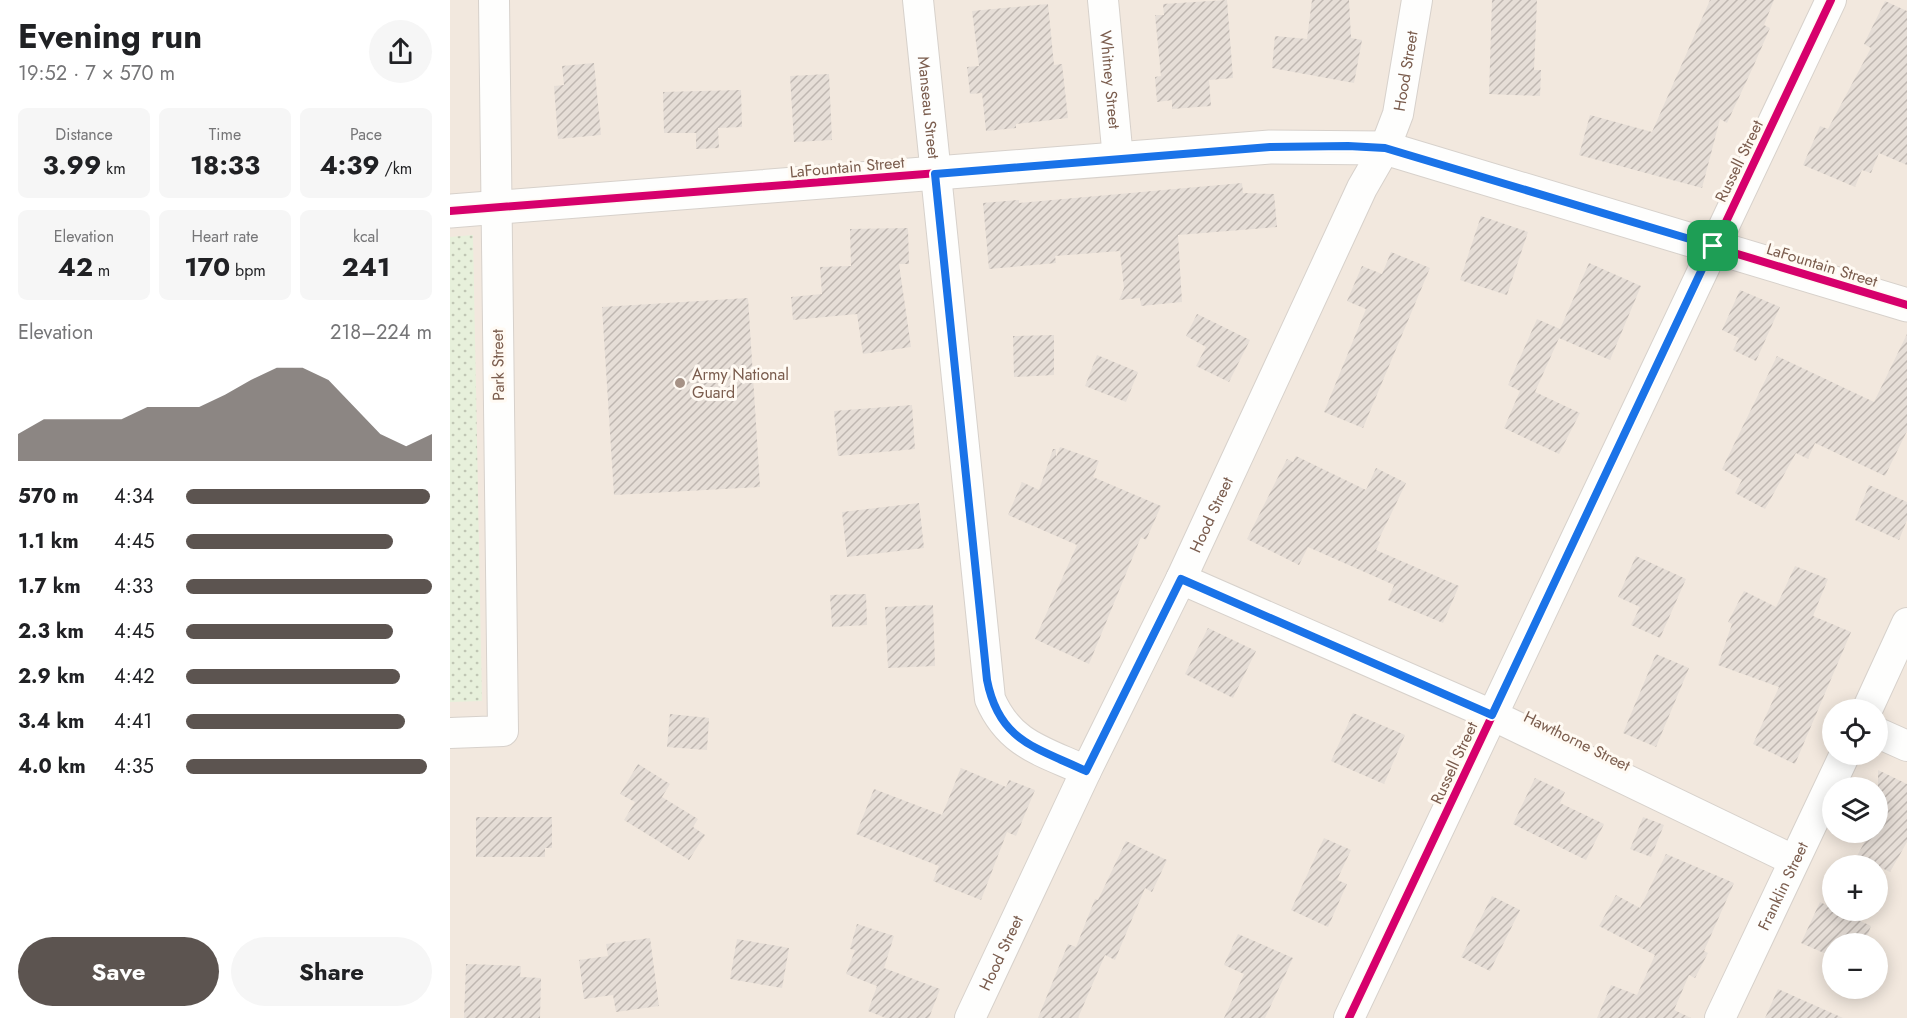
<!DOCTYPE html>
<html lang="en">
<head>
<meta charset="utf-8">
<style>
  body { margin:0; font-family:Jost,sans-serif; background:#f6f6f6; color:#202124; height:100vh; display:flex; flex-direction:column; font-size:22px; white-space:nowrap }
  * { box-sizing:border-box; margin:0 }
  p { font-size:20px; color:#757577 }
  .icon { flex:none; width:33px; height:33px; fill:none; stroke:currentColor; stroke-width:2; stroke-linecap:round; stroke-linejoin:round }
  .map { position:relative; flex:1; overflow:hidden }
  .side { display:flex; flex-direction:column; background:#fff; width:450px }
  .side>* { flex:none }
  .tools { position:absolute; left:1372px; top:699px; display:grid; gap:12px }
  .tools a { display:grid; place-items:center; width:66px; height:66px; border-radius:50%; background:#fff; box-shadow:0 3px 15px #0003; font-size:30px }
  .pin { position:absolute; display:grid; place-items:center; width:51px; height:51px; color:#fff; margin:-26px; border-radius:12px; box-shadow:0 3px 9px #0006 }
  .round { display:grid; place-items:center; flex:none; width:63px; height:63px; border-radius:32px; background:#f6f6f6 }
  .head { display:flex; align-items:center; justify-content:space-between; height:102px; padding:0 18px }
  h1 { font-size:33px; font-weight:700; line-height:45px }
  .metrics { display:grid; grid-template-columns:repeat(3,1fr); gap:9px; height:102px; padding:6px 18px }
  .metrics div { display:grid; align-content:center; border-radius:9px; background:#f6f6f6; text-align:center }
  .metrics b { font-size:26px; font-weight:700 }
  .metrics small { font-size:16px; font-weight:400 }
  .metrics p { font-size:16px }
  .chart { height:168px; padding:12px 18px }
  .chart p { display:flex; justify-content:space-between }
  .chart svg { width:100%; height:108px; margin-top:6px; fill:#5c5450; opacity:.7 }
  .action { display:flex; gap:12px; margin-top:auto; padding:12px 18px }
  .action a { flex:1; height:69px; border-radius:36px; background:#5c5450; color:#fff; font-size:24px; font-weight:700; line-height:69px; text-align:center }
  .action a+a { background:#f6f6f6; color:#202124 }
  ul { padding:0 18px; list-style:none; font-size:20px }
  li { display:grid; grid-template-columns:96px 72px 1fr; align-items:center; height:45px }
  li i { height:15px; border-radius:8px; background:#5c5450 }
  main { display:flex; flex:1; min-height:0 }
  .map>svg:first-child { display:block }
</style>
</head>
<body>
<main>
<section class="side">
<div class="head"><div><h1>Evening run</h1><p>19:52 · 7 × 570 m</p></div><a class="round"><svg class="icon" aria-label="share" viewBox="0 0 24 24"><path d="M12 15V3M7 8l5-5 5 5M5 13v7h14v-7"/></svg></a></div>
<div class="metrics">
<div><p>Distance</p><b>3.99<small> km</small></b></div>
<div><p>Time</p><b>18:33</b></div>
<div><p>Pace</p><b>4:39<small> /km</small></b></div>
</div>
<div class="metrics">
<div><p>Elevation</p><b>42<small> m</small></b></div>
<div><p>Heart rate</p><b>170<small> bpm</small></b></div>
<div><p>kcal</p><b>241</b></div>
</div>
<div class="chart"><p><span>Elevation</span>218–224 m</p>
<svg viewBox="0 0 160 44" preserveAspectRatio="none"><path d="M0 44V33L10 27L20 27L30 27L40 27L50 22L60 22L70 22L80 17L90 11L100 6L110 6L120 11L130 22L140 33L150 38L160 33V44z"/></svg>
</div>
<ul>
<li><b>570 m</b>4:34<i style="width:99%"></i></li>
<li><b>1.1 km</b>4:45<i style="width:84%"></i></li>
<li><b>1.7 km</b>4:33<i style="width:100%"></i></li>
<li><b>2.3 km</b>4:45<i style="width:84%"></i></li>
<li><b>2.9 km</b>4:42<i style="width:87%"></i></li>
<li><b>3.4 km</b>4:41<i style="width:89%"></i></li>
<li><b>4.0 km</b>4:35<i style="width:98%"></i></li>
</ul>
<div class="action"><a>Save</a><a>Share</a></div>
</section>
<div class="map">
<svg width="1457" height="1018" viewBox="0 0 1457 1018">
  <defs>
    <pattern id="park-dots" width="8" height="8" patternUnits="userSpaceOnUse" patternTransform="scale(1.5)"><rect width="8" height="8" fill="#e7f0db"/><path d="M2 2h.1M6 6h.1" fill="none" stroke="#c0c6b4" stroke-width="1.8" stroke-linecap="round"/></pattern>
    <pattern id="building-hatch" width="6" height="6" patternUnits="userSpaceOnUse" patternTransform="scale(1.5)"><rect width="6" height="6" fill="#e6ded7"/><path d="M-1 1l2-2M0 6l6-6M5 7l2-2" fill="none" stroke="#bfb7b1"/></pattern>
  </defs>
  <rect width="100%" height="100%" fill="#f9f5f0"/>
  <path fill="#f2e8de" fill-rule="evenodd" d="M0,0h1457v1018h-1457zM1383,710h45v44h-45zM1383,788h45v44h-45zM1383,866h45v44h-45zM1383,944h45v44h-45z"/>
  <path fill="url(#park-dots)" d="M23,235l9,466 -32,1v-465z"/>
  <path fill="url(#building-hatch)" d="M777,0l6,78 -24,2 2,26 -39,3v-9l-15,2 -2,-25 6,-1 -6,-61h9l-1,-11z
    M862,0h37l2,38 11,2 -8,43 -82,-15 3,-32 32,3z
    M1042,0h45l-3,70h7l-1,26 -51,-2z
    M1260,0h64l-10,25 6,3 -16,37 -27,58 -7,-4 -18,69 -123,-33 11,-40 62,17z
    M1435,1l22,10v154l-28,-12 -8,20 -9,-3 -7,17 -52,-22 17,-39 8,3 43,-81 -7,-4z
    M598,4l6,61 8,-1 6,54 -52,6v4l-30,3 -4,-38 -12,1 -3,-27 12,-1 -7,-55z
    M144,63l7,72 -43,4 -4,-53 10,-1 -2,-19z
    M379,74l3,66 -38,2 -4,-66z
    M291,90l1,37 -24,1 1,20 -23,1v-16h-32l-1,-41z
    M792,183l1,10 31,1 3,33 -99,8 4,67 -41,4 -1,-8 -21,2 5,-12 -4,-37 -65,5 1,7 -67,6 -6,-66 36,-3v3z
    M1031,216l47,16 -21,63 -47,-15z
    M458,228l1,36h-10l12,83 -48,7 -6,-40 -64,6 -2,-23 31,-3 -2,-27 31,-1 -1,-37z
    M941,252l39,16 -67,160 -39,-16 42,-103 -19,-8 15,-35 20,8z
    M1139,263l52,23 -31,74 -51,-22 -24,54 45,21 -21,41 -55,-26 16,-37 -12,-6 29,-66 23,10z
    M1290,290l40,17 -24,54 -23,-11 6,-12 -17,-8z
    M298,298l12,189 -146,8 -12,-188z
    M747,314l53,26 -21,42 -33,-16 10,-19 -20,-11z
    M1457,334v97l-22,45 -70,-33 -7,16 -12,-6 -31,56 -30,-16 7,-13 -20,-11 55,-113 97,46z
    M604,335v40l-40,2 -1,-41z
    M647,355l41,17 -12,30 -41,-16z
    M462,405l3,44 -77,7 -4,-45z
    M610,447l39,14 -6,16 68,29 -15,34 -5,-3 -52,127 -54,-25 42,-94 -69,-30 14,-33 17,8 14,-41h3v8z
    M846,456l70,34 10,-22 30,15 -28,58 2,1 -4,8 83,36 -16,37 -55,-23 6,-15 -86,-38 -9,18 -52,-26 40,-80 6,3z
    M1419,485l38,17v18l-8,20 -44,-20z
    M469,503l5,45 -77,9 -5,-45z
    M1186,556l50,23 -26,59 -29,-13 9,-18 -22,-10z
    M1345,566l33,13 -15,37 38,16 -56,132 -42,-20 26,-57 -61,-22 14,-41 -4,-2 16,-31 32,16z
    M416,594l1,31 -35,2 -2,-32z
    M483,605l2,61 -47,2 -3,-61z
    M758,628l48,23 -23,47 -48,-24z
    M1206,654l33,14 -33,79 -33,-14z
    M903,713l52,22 -21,49 -53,-23z
    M220,714l39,4 -2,32 -40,-3z
    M188,764l32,20 -8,13 36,22 -5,8 12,8 -16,25 -65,-40 11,-18 -15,-8z
    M511,768l45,19 3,-7 26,10 -19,46 -9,-4 -26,68 -48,-19 6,-15 -83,-32 18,-45 68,26z
    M1428,770l29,14v58l-17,30 -33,-16 13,-24h8z
    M1085,778l30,14 -5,11 44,21 -18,36 -73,-36z
    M26,817h76v31h-7v9h-69z
    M1193,817l21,8 -13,32 -21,-8z
    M874,838l27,12 -14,30 10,4 -19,43 -37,-17z
    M676,841l41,19 -15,32 -7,-4 -30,72 -10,-5 -27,63h-40l30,-74 8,3 19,-48 3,1z
    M1216,854l68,29 -30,68 4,2 -13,25 -6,-3 -15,35 17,8h-94l14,-33 26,10 18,-40 -56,-29 17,-31 24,13z
    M1042,896l28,14 -30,61 -29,-14z
    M1370,902l51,24 -7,18h-31v13l-32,-14z
    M407,924l37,12 -10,32 56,21 -11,29h-43l-18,-7 9,-25 -31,-12 9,-24 -5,-1z
    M788,934l55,24 -28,60h-41l20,-44 -20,-9z
    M200,938l9,68 -43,6 -3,-17 -29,4 -5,-39 29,-4 -2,-12z
    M287,939l52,9 -7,40 -52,-9z
    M16,964l55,2 -1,11 21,1 -1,40h-76z
    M1328,989l65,29h-78z"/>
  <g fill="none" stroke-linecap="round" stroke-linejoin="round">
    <g stroke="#d7d1cb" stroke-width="32">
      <g id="minor">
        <path id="s1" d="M468,0l72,699c20,46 53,52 96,72"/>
        <path id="s2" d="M653,0l15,159"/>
        <path d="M731,579l311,136 301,145"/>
        <path d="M1417,710l40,-87"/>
        <path d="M0,733l53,-2 -9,-731"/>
        <path d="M1428,733l29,13"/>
        <path id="s3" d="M520,1018l116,-247 95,-192 181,-391 23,-40 13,-34 19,-114"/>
        <path d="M899,1018l482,-1018"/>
        <path id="s4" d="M1270,1018l125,-264"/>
      </g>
    </g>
    <g stroke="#d7d1cb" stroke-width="35">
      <path id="tertiary" d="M0,211l820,-64 115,1 522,157"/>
    </g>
    <use href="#minor" stroke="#fefefd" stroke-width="30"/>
    <use href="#tertiary" stroke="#fefefd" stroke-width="33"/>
    <g stroke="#fffaf3" stroke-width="11">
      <path id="cycleway" d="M0,211l820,-64 115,1 522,157
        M899,1018l482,-1018"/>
    </g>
    <use href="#cycleway" stroke="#d6006c" stroke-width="8"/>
  </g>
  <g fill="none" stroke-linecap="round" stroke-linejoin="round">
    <g stroke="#fff" stroke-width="12">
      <path id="route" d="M898,146l37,2 328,98 -221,469 -311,-136 -95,192c-51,-24 -87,-30 -99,-91l-52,-506 335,-27z"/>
    </g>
    <use href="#route" stroke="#1a73e8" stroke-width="8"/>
  </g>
  <circle fill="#a69286" stroke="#fffaf3" stroke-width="2" cx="230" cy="383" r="6"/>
  <g text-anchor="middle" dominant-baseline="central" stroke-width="6" stroke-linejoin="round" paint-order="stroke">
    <g font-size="16" fill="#7a5c4d" stroke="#fffaf3">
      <text stroke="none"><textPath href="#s3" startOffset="1044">Hood Street</textPath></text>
      <text stroke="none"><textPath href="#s2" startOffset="80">Whitney Street</textPath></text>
      <text stroke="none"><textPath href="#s1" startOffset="108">Manseau Street</textPath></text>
      <text transform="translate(1289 161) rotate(-64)">Russell Street</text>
      <text transform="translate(397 167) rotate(-5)">LaFountain Street</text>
      <text transform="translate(1372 265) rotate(17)">LaFountain Street</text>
      <text transform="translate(48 365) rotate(-91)">Park Street</text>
      <text stroke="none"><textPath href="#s3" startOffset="558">Hood Street</textPath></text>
      <text transform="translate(1127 741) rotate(26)">Hawthorne Street</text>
      <text transform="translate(1004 763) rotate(-65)">Russell Street</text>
      <text stroke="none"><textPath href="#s4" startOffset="146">Franklin Street</textPath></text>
      <text stroke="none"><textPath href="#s3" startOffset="72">Hood Street</textPath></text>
    </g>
    <g font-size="16" fill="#7a5c4d" stroke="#fffaf3" text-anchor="start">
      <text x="242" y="374">Army National<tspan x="242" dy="18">Guard</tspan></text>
    </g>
  </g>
</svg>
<div class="tools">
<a><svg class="icon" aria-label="locate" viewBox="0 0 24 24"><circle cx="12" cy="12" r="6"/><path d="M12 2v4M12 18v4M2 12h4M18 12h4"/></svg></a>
<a><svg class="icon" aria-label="layers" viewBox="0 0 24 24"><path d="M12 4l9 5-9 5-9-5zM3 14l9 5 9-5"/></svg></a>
<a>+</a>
<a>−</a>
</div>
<div class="pin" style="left:1263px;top:246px;background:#1e9e55"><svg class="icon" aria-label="arrive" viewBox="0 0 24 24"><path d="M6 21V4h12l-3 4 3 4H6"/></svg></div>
</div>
</main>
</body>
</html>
